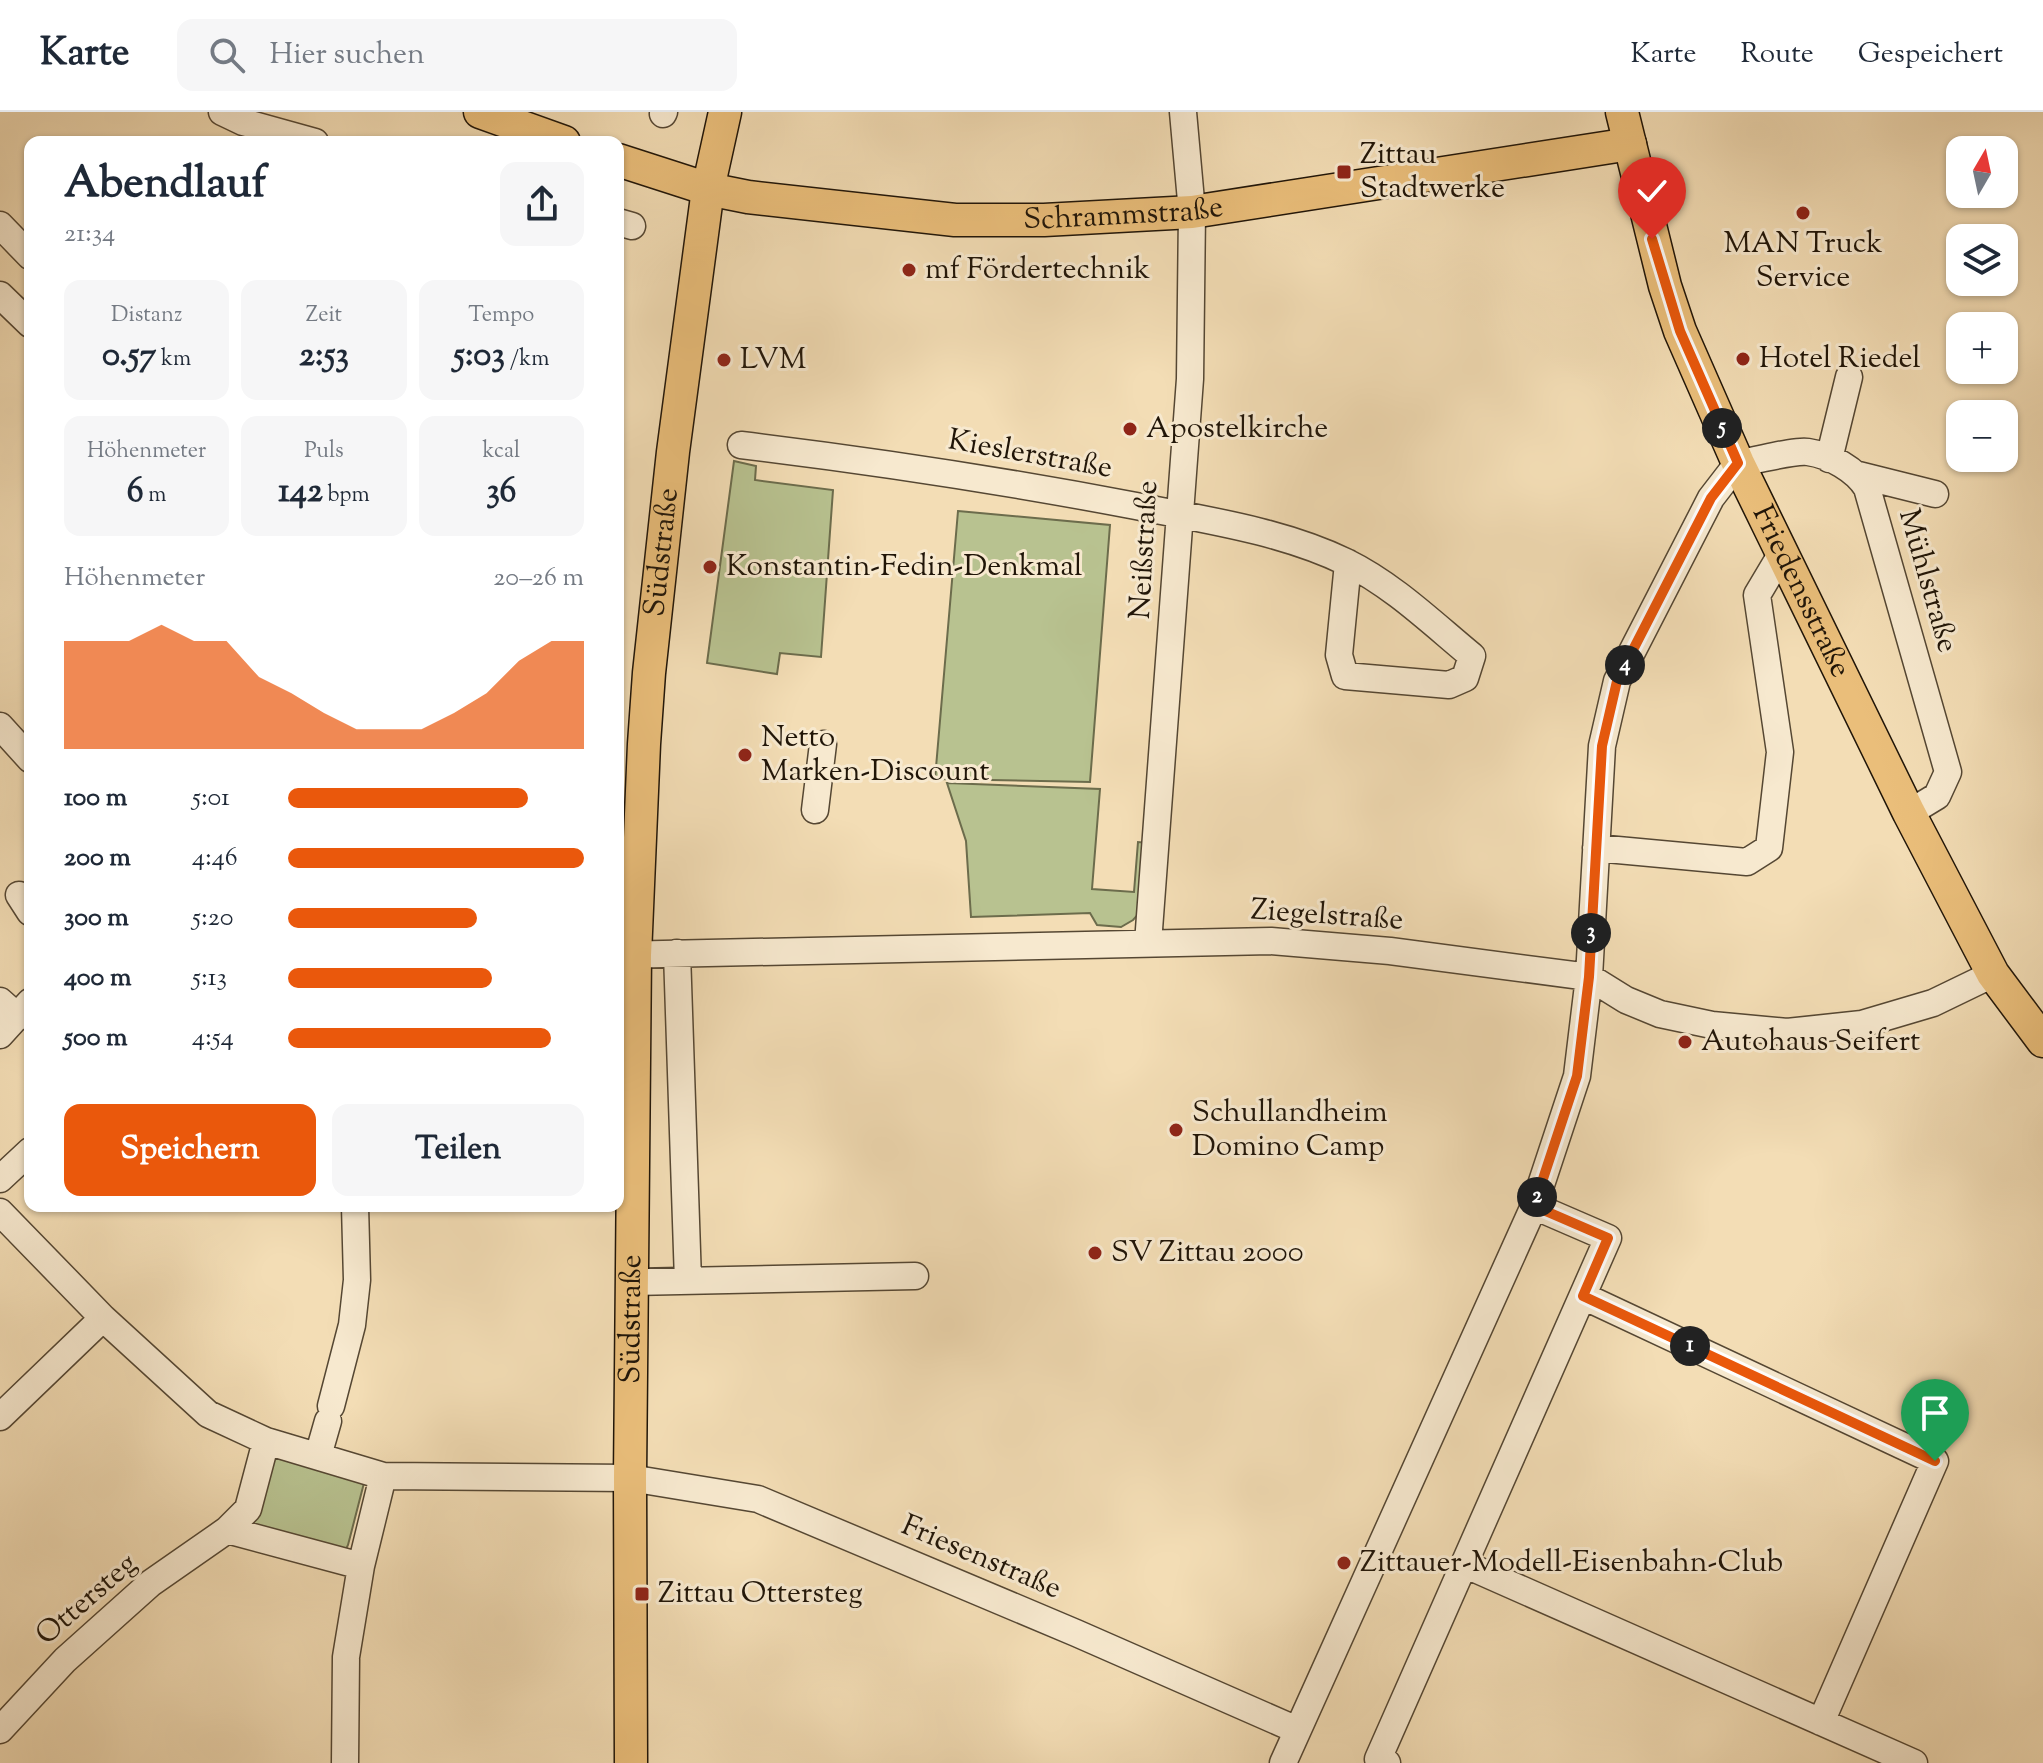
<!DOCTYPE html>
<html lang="de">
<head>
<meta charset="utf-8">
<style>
  body { margin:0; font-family:"Sorts Mill Goudy",serif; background:#f6f6f7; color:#1f2937; height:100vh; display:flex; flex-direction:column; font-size:30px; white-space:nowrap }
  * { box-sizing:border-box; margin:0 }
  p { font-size:26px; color:#747a83 }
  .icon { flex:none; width:44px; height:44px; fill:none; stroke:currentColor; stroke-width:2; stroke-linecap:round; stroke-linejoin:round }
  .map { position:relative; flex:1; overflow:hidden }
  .sheet { position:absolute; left:24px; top:24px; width:600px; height:1076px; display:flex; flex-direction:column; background:#fff; border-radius:16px; box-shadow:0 2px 6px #0004 }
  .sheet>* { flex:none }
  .needle { width:52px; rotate:9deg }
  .buttons { position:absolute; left:1946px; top:24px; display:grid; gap:16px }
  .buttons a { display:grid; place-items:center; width:72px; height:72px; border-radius:16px; background:#fff; box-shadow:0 2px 6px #0004; font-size:40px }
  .pin { position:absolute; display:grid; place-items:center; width:68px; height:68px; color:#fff; margin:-82px -34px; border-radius:50% 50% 50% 0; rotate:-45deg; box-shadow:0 0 8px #0007 }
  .pin .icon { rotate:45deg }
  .km { position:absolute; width:40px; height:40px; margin:-20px; border-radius:50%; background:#222; color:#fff; font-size:22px; line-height:40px; text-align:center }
  .round { display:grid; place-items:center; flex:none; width:84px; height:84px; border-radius:16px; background:#f6f6f7 }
  .headline { display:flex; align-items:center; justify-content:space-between; height:136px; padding:0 40px }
  h1 { font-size:44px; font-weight:700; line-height:60px }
  .stats { display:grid; grid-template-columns:repeat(3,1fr); gap:12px; height:136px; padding:8px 40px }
  .stats div { display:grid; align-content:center; border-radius:16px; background:#f6f6f7; text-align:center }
  .stats b { font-size:34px; font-weight:700 }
  .stats small { font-size:22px; font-weight:400 }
  .stats p { font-size:22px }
  .chart { height:224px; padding:16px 40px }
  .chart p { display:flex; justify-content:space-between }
  .chart svg { width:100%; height:144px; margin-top:8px; fill:#ea580c; opacity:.7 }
  .button { display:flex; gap:16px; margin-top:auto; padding:16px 40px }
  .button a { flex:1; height:92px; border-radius:16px; background:#ea580c; color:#fff; font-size:32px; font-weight:700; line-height:92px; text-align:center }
  .button a+a { background:#f6f6f7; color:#1f2937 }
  ul { padding:0 40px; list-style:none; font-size:26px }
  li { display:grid; grid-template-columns:128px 96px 1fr; align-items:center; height:60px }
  li i { height:20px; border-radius:10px; background:#ea580c }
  header { display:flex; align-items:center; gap:48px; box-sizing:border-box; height:112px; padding:0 40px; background:#fff; border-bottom:2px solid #e0e1e3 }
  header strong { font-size:38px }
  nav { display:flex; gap:44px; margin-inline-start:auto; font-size:28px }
  .search { width:560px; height:72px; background:#f6f6f7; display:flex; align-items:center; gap:20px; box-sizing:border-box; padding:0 28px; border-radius:16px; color:#747a83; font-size:30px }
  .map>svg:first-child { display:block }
</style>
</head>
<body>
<header>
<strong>Karte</strong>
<div class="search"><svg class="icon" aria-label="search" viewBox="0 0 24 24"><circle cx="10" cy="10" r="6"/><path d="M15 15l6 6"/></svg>Hier suchen</div>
<nav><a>Karte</a><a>Route</a><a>Gespeichert</a></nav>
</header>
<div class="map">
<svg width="2043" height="1651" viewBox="0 0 2043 1651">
  <rect width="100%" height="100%" fill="#f3ddb5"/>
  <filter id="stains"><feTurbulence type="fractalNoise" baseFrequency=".0025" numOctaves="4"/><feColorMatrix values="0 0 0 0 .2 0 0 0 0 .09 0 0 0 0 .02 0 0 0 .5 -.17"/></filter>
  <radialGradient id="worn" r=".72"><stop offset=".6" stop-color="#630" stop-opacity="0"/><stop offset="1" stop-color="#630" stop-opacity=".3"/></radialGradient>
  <path fill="#b8c290" stroke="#6c6c4c" stroke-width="2" d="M734,349l22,5 -1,14 78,10 -12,167 -41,-4 -3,21 -70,-11z
    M958,399l152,14 -20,257 -155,-3z
    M947,671l153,6 -8,100 42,3 4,-50 10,1 -4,65 -11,12 -12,7 -24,-2 -7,-12 -119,4 -5,-76z
    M269,1343l95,28 -16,62 -4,8 -93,-29z"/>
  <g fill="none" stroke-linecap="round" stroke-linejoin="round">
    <g stroke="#554733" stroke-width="29">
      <path id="minor" d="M222,0l21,10 72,20
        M663,2l1,-2
        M618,110l14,4
        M0,113l30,31
        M0,183l30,29
        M741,333c133,16 264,36 395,61 70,14 146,25 210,56 47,23 86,61 126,94l-7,22 -16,7 -104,-9 -6,-21 9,-92
        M1829,347l20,-82
        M1859,363l76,19
        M0,614l30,33
        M815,698l8,-66
        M1596,736l151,14 22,-14 11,-96 -23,-157 25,-42
        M19,783l11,17
        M1148,831l42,-564 2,-167 -9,-100
        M677,841l11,328
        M618,843l653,-14 119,10 199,26 37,23 34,14 52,11 75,7 75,-8 71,-21 60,-29
        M0,889l18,16
        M0,923l30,-33
        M0,1067l30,-28
        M0,1100l103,106 105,96 58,27 117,35 247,2 128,21 318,134 221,97
        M632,1170l283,-6
        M1583,1184l352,165 -114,261
        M331,1294l21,-81 5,-45 -2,-74
        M0,1305l103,-99
        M266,1329l-18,68 -21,21 134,36 22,-90
        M318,1344l10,-35
        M1464,1452l450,199
        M0,1618l65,-70 86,-77 76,-53
        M345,1651l1,-106 15,-91
        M1283,1651l251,-557 43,-130 12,-99 13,-231 15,-65 94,-183 27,-35c18,-2 55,-13 70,-11 22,3 48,18 59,36l81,284 -11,24 -28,17
        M1387,1651l-9,-4 230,-521 -74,-32"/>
    </g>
    <g stroke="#201508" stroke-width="35">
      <g id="major">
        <path d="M480,0l84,30"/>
        <path id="s1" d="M1622,0l43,174 15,45 58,132 171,350 84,161 50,67"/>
        <path id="s2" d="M618,48l90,29 40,8 207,23h89l148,-8 438,-68"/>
        <path id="s3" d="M631,1651l-1,-285 5,-523 9,-211 5,-71 24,-221 35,-263 17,-77"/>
      </g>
    </g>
    <use href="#minor" stroke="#f7e9cf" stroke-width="26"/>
    <use href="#major" stroke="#eabe7a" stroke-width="32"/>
  </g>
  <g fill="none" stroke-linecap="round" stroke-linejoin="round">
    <g stroke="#fff" stroke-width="16">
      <path id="route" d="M1652,127l28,92 58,132 -27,35 -94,183 -15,65 -13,231 -12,99 -43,130 74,32 -25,58 352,165"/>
    </g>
    <use href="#route" stroke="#ea580c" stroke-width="10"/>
  </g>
  <g fill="#8f2418" stroke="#f7e9cf" stroke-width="3">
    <rect x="1336" y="52" width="16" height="16" rx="4"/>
    <circle cx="1803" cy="101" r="8"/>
    <circle cx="909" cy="158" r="8"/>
    <circle cx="1743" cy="247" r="8"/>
    <circle cx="724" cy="248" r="8"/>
    <circle cx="1130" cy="317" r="8"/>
    <circle cx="710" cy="455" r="8"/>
    <circle cx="745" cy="643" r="8"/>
    <circle cx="1685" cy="930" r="8"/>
    <circle cx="1176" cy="1018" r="8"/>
    <circle cx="1095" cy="1141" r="8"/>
    <circle cx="1344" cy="1451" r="8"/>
    <rect x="634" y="1474" width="16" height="16" rx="4"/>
  </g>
  <g text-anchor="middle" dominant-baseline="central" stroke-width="6" stroke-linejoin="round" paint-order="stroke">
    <g font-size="30" fill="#201508" stroke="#f7e9cf" text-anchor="start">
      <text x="1360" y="43">Zittau<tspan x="1360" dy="34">Stadtwerke</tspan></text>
      <text x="1803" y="132" text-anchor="middle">MAN Truck<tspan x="1803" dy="34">Service</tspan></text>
      <text x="925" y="158">mf Fördertechnik</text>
      <text x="1759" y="247">Hotel Riedel</text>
      <text x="740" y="248">LVM</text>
      <text x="1146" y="317">Apostelkirche</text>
      <text x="726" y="455">Konstantin-Fedin-Denkmal</text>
      <text x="761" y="626">Netto<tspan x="761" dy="34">Marken-Discount</tspan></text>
      <text x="1701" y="930">Autohaus Seifert</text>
      <text x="1192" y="1001">Schullandheim<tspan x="1192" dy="34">Domino Camp</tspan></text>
      <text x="1111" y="1141">SV Zittau 2000</text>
      <text x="1360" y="1451">Zittauer-Modell-Eisenbahn-Club</text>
      <text x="658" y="1482">Zittau Ottersteg</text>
    </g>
    <g font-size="30" fill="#201508" stroke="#f7e9cf">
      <text stroke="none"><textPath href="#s2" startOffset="512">Schrammstraße</textPath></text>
      <text transform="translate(1030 343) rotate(10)">Kieslerstraße</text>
      <text transform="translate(1145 438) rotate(-87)">Neißstraße</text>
      <text stroke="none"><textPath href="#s3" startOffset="1212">Südstraße</textPath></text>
      <text transform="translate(1927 469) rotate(74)">Mühlstraße</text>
      <text stroke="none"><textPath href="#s1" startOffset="514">Friedensstraße</textPath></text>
      <text transform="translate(1327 804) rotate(4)">Ziegelstraße</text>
      <text stroke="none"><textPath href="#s3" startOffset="444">Südstraße</textPath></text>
      <text transform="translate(981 1446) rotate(23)">Friesenstraße</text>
      <text transform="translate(87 1488) rotate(-41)">Ottersteg</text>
    </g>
  </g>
  <rect width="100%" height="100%" filter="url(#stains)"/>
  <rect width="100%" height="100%" fill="url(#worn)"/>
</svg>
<div class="buttons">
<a><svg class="needle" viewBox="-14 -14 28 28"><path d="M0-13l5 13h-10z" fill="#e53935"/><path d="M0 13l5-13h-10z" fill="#747a83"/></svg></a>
<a><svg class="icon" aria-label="layers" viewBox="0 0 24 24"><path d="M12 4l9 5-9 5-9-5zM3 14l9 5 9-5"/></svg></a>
<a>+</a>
<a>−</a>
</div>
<div class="pin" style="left:1935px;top:1349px;background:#1e9e55"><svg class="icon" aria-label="arrive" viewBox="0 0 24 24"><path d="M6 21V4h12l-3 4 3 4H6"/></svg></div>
<div class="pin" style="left:1652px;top:127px;background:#d93025"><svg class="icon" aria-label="check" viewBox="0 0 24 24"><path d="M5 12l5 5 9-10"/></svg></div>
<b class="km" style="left:1690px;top:1234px">1</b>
<b class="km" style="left:1537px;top:1085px">2</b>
<b class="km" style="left:1591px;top:821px">3</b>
<b class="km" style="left:1625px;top:553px">4</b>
<b class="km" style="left:1722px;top:316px">5</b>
<section class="sheet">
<div class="headline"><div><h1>Abendlauf</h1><p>21:34</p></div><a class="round"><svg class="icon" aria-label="share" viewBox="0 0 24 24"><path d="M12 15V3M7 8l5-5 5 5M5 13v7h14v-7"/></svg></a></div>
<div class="stats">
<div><p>Distanz</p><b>0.57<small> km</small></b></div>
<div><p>Zeit</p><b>2:53</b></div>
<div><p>Tempo</p><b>5:03<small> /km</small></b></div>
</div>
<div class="stats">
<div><p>Höhenmeter</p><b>6<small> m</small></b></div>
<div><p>Puls</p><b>142<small> bpm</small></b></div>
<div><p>kcal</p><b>36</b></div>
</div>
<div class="chart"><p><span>Höhenmeter</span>20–26 m</p>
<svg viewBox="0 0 160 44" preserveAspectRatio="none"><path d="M0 44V11L10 11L20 11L30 6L40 11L50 11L60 22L70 27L80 33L90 38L100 38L110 38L120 33L130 27L140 17L150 11L160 11V44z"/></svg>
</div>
<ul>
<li><b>100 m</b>5:01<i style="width:81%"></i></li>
<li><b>200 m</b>4:46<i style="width:100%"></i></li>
<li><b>300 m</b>5:20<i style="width:64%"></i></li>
<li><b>400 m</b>5:13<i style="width:69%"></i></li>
<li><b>500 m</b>4:54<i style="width:89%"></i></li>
</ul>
<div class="button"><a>Speichern</a><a>Teilen</a></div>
</section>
</div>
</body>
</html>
